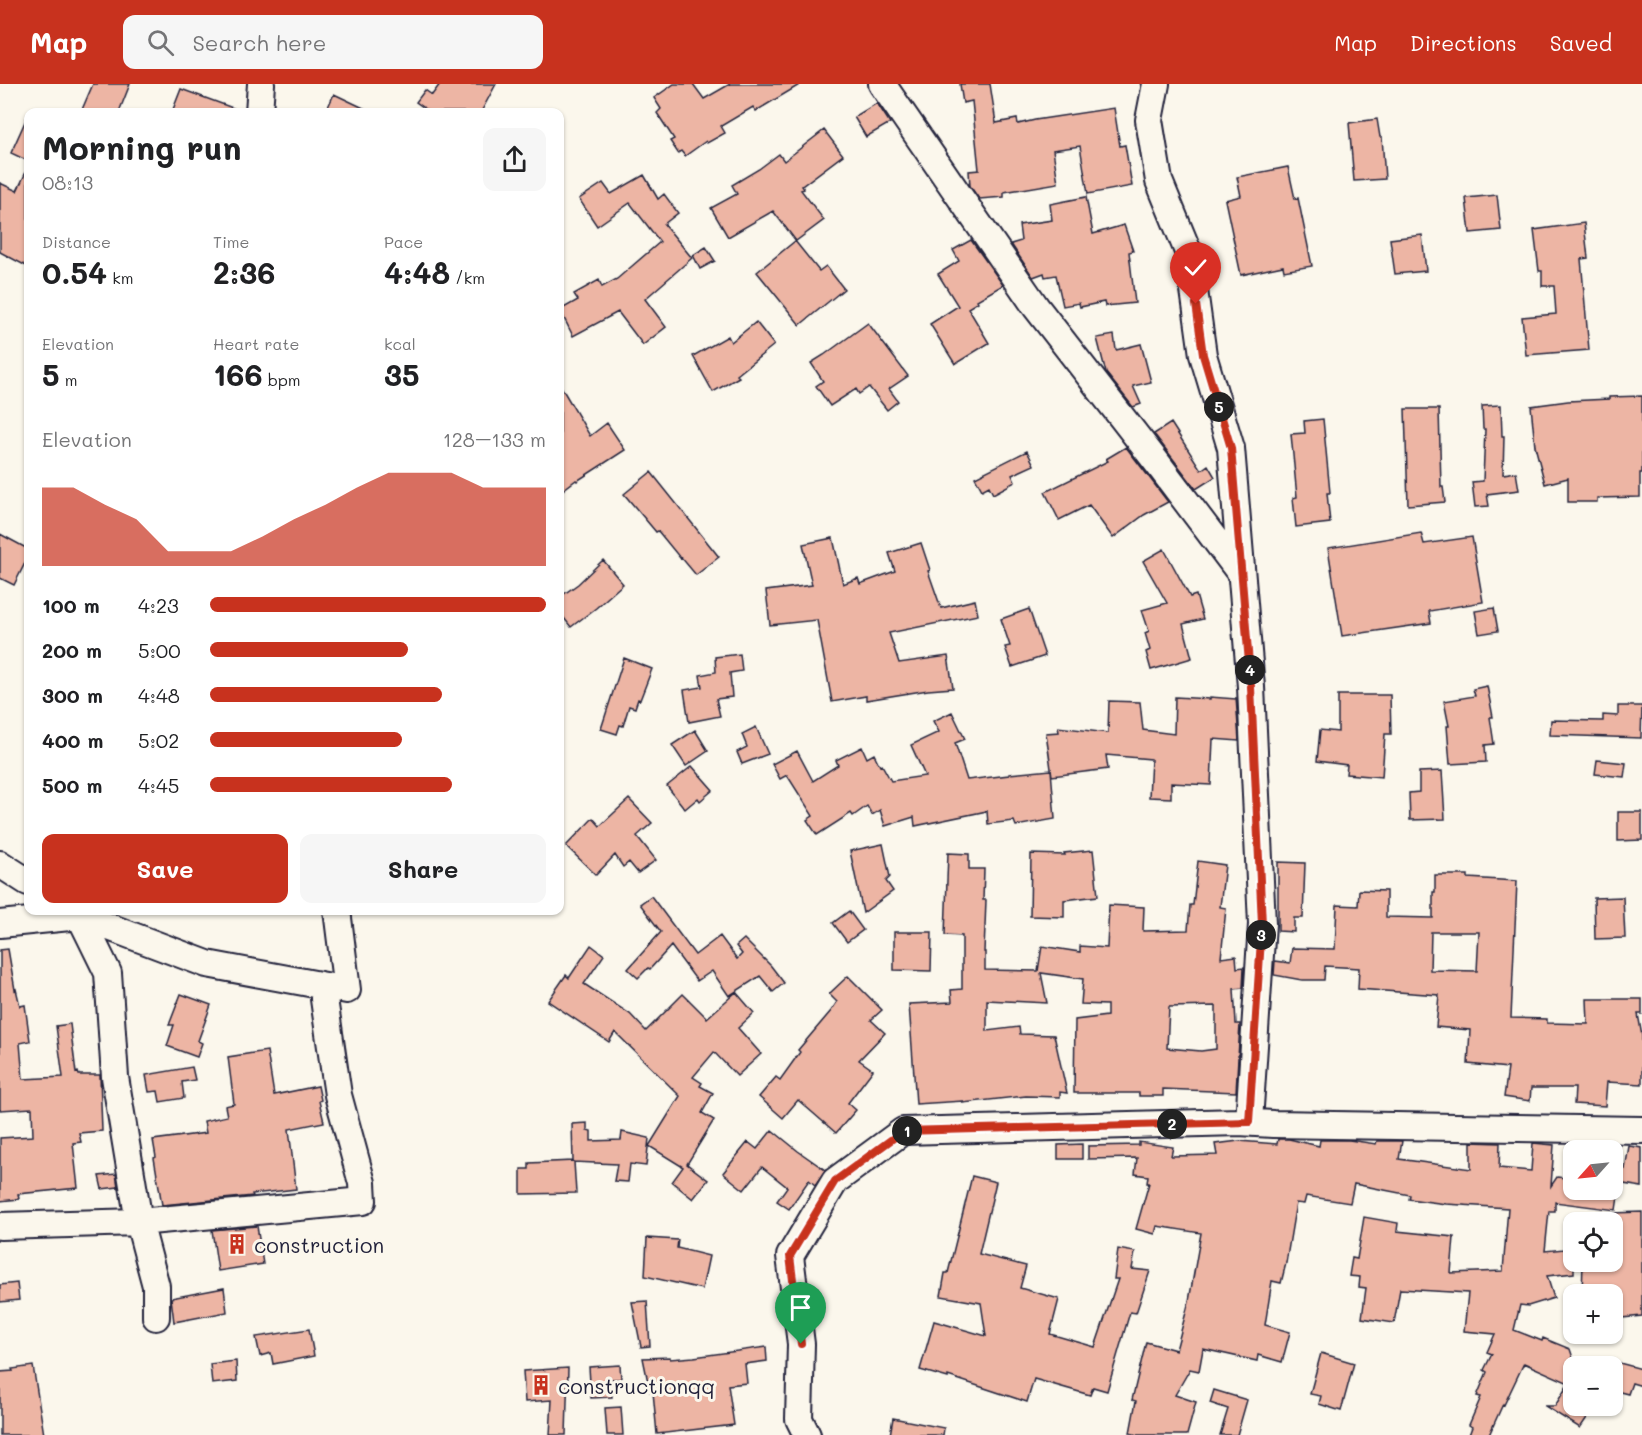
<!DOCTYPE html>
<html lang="en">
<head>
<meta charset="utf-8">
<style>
  body { margin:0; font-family:Mali,sans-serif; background:#f6f6f6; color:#202124; height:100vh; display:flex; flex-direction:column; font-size:22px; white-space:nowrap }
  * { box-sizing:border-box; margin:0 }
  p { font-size:20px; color:#757577 }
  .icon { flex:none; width:33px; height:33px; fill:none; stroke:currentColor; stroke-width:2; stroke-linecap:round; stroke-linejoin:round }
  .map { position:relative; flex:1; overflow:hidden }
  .details { position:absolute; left:24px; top:24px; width:540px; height:807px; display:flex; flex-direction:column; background:#fff; border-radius:12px; box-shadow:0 2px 4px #0004 }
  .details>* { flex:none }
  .needle { width:39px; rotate:243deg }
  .buttons { position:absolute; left:1563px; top:1056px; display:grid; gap:12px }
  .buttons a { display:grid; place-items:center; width:60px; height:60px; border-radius:12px; background:#fff; box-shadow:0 2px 4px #0004; font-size:30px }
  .pin { position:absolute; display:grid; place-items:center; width:51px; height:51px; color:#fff; margin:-62px -26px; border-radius:50% 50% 50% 0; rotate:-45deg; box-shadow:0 0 6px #0007 }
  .pin .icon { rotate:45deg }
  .km { position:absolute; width:30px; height:30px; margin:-15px; border-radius:50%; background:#222; color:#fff; font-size:16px; line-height:30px; text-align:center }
  .round { display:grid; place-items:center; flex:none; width:63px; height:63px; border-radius:12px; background:#f6f6f6 }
  .headline { display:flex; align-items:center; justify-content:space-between; height:102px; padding:0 18px }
  h1 { font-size:33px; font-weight:800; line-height:45px }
  .stats { display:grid; grid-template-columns:repeat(3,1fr); gap:9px; height:102px; padding:6px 18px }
  .stats div { display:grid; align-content:center }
  .stats b { font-size:30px; font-weight:800 }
  .stats small { font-size:16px; font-weight:400 }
  .stats p { font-size:16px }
  .chart { height:168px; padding:12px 18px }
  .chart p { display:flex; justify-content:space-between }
  .chart svg { width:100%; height:108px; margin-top:6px; fill:#c8321e; opacity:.7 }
  .primary-button { display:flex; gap:12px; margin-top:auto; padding:12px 18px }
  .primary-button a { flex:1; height:69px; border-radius:12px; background:#c8321e; color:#fff; font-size:24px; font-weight:800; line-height:69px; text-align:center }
  .primary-button a+a { background:#f6f6f6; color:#202124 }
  ul { padding:0 18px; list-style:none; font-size:20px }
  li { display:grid; grid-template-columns:96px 72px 1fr; align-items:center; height:45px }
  li i { height:15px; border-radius:8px; background:#c8321e }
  header { display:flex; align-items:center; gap:36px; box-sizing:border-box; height:84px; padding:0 30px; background:#c8321e; color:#fff }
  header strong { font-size:28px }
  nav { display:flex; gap:33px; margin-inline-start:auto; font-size:21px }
  .search { width:420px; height:54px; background:#f6f6f6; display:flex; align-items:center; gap:15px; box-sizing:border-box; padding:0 21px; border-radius:12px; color:#757577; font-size:22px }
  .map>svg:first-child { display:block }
</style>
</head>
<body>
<header>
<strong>Map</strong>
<div class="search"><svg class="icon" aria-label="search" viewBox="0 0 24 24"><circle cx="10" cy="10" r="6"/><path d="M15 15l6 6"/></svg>Search here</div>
<nav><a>Map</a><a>Directions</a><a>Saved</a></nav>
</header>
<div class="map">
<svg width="1642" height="1351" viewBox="0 0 1642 1351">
  <rect width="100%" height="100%" fill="#fbf7ec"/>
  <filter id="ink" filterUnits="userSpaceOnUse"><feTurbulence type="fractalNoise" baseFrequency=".0167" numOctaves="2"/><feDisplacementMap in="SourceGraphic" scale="12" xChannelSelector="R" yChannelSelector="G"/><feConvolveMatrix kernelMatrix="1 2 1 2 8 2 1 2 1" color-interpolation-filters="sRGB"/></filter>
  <g filter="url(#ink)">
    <path fill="#edb5a4" stroke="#22223b" stroke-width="1.5" fill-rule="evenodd" d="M93,0h37l-11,28h-38z
      M440,0h56l-15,28h-51l-14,-10 9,-12 7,5z
      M674,0h19l11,15 26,-15h71l-45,27 -3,-4 -32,19 4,7 -18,10 -1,-2 -21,15 -4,-5 -3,2 -8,-12 4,-2 -17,-26 4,-4 -7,-11z
      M960,0h30l6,39 21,-4 1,5 17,-4 79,-12 6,38 5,-1 7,41 -44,8 -8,-48 -27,4 5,33 -54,9v5l-25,2 -9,-13 -1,-15 10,-1 -7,-69 -9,2z
      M181,5l60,22v1h-69z
      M334,10l38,18h-32l-12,-5z
      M877,19l13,20 -24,14 -12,-20z
      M28,31v46l-17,-8z
      M1377,35l3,18h2l3,42 -31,2 -5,-58z
      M824,46l19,25 -41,31 2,3 -3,1 23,30 -28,21 -23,-30 -45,26 -17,-29 26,-14 -5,-9 27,-16 20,-15 5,7z
      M1288,83l7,32 3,-1 14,68 -28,5 -1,-5 -42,9 -16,-75 16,-4 -4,-19z
      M28,84v99l-28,-15v-69l17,8z
      M644,91l14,24 6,-5 14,19 -14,11 28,34 -47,41 21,28 -23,18 -25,-33 -45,24 -13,-26 18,-10 -4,-6 25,-14 3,7 15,-8 43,-37 -30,-39 -33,23 -18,-27 24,-16 8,11z
      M1497,111l4,35 -31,3 -4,-35z
      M1086,113l7,37 31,-9 9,26 -4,1 6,51 -30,3 -1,-4 -24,5 -1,-4 -16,3 -7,-31 -11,2 -1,-4 -11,4 -22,-33 10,-3 -2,-16 33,-5 -2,-16z
      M1584,139l4,35 -7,1 8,91 -63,5 -4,-38 34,-3 -2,-28h-12v-15h-3l-5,-41z
      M1422,151l4,36 -31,3 -5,-35z
      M971,156l32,45 -26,15 1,2 -10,6 21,35 -34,21 -25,-40 28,-18 -20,-32 21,-13 -6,-11z
      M795,157l24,30 7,-5 18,23 -44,36 -43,-53z
      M706,163l9,14 -15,8 -7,-14z
      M756,238l18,23 -37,30 2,2 -26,15 -20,-36 35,-20 3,6z
      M868,239l40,53 -19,13 9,12 -11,9 -18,-23 -10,7 -3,-5 -26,17 -14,-20 7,-5 -12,-18 13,-8z
      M1114,251l2,15 25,-6 10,38 -18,4 8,18 -8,3 -27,-34 -9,-35z
      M560,301l30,51 17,-13 18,27 -48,31 -1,-1 -16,12z
      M1642,312v77h-2v24l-43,1v4h-29v-24l-23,6 -10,-38 -4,-40 37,-5 41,-2v-2z
      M1501,321l1,31h2l-1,38 13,-2 3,18 -32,4 2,12 -14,1 -3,-25 11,-1 2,-52h-2l-1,-23z
      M1405,325h34l2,78h2l2,15 -37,3z
      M1323,335l7,74h-3l3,30 -34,4 -3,-29 4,-1 -6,-63 14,-1 -1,-12z
      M1171,339l30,47 7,-5 7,12 -19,12 -42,-55z
      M1126,363l42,55 -24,13 -31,23 -24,-33 -30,15 -14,-28 63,-31 -2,-2z
      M1027,367l7,14 -22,10 3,7 -22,12 -4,-8 -7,4 -7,-13z
      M651,388l68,85 -23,18 -15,-18 -1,1 -22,-27 -2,1 -32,-38z
      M1421,449l3,11 48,-7 11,65 -54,9 2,12 -89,13 -14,-88z
      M0,450l28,15v8l-14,28 -14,-7z
      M833,454l10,46 15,-6 2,6 35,-13 -6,-18 32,-10 9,27 -2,1 13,37 34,-8 3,15 -89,18 10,30 49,-7 5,32 -25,2 -62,10v-4l-34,6 -15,-82 -47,5 -4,-34 46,-6 -9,-41z
      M1164,465l26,48 6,-2 7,24 -20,5 9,34 -41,12 -5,-18 4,-2 -5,-17 4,-2 -7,-21 25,-7 -24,-42z
      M603,476l20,24 -27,24 -25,19 -11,-14v-16l18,-13z
      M1494,524l4,23 -19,3 -4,-23z
      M1029,525l16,47 -33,11 -7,-20 5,-1 -9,-27z
      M740,570l2,17 -12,2 2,24 -16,2 4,17 -31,6 -5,-32 18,-3 -2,-12 16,-3 -1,-15z
      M624,574l28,11 -12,31 -2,-1 -3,9 -6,-2 -6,20 -3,-1 -3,9 -16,-5z
      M1487,602l6,31h-3l4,27 -9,1 1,17 -36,2 -3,-38h2l-5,-25 31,-5 -2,-7z
      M1338,611h52l1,39h-6l-3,43 -36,-3 1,-9 -30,-4 3,-31 18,2z
      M1175,613l35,2v-2l26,2v-2l3,44 -26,-2 -2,46 -40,-2v15l-22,-1 2,-38 -45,-4 2,14 -56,7 -6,-43 13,-1 -1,-5 50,6 1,-32 31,1 3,28 31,4z
      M1618,622h24l-1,32 -91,-3 1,-15 52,1v-6l15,1z
      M952,628l13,27 -10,4 12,37 42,-5v-1l42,-4 4,49 -39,7 -2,-5 -26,3 -1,-13 -72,15 -1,-9 -29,9 -5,-16 -8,5 -5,-9 -14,10 -2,-3 -34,22 -10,-15 6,-4 -26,-41 -7,4 -8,-15 25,-13 16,30 25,-16 -2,-5 26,-13 5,11 7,-4 6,12 2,-1 9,16 34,-5 -14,-31 28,-13 -6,-11z
      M756,643l12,27 -26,10 -5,-12 10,-5 -5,-13z
      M695,646l13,21 -22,15 -14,-21z
      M1597,676l29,3 -2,14 -29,-3z
      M692,682l21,24 -13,11 -2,-3 -13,11 -18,-23z
      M1442,687l3,48 -35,1 -1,-27 10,-1v-20z
      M629,715l23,24 -15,13 19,24 -18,13 -9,-11 -6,5 -8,-12 -19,20 -30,-29 27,-28 7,8z
      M1618,728h24v28l-24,1z
      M883,760l7,33 -4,4 7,10 -30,22 -13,-62z
      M1093,766l5,46 -34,4v17l-34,-1 1,-62 34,1 -1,-2z
      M948,769l21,1v15h15l-1,31h3l-2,52h1v18l53,1 4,-25 38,6v-6l27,2 2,-43 35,2 -1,24 45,-1 2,-25h3l5,-44 27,4 -5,42 6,1 -5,50 15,-2 1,12 7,-1 -1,21 -9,1 2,35h4l-4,68 -73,-3v7h-24v-3h-65l1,-73 32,-4v-11l-26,-1 2,-25 -42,-6 6,30 -60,-3v31l32,-4 1,7 34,1 13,58 -7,-1v5l-34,-1 -63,7v-2l-47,3 -7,-100 43,-2 -1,-12 11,-1v-53l-17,-1zM1216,922v43l-15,2 -34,-3 2,-41z
      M1278,778l27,1 -2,55h-9v14l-16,-1z
      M1435,791h33v3l49,3 -6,137 36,1v4l41,1 -1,-25h55v15h-4l4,22v48l-35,-2 -2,24 -31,-2 1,-16h-44l-1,13 -26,-4 4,-29 -40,-4 2,-34 -34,-3 3,-32 -81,-6 1,-21 -34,-2 -1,14h-22l-28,-5 1,-14 15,2 2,-15 43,1 2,-44 21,1 1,-16 27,1v26l47,1v-26h2zM1431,848h48l-2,39 -47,-1z
      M651,812l44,59 25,-19 17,23 5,-5 -6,-8 8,-7 27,27 13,17 -11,9 -13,-16 -31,20 -17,-25 -15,10 -26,-35 -21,23 -2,-1 -10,10 -10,-9 33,-37 -21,-28z
      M1623,813l2,41 -30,1 -1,-41z
      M849,827l14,19 -16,12 -14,-19z
      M894,848h38l-1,39 -37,-1z
      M591,861l13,10 -20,29 46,30 16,17 37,-37 24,24 29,-26 18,21 -16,15 23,26 -24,22 -23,-24 -21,25 9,6 -2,3 13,7 -11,20 12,7 -27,44 21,16 -15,19 -21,-17 11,-15 -34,-21 31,-50 -65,-64 -6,10 -61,-41 18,-26 3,3z
      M8,865l7,41 1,-1 4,17 5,-1 5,36 -10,2 3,36 40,-2 -7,-51 14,-2 6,49 2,-1 1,3h21l2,56 -23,2 2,9 -8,1 5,45 -60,6 1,5 -19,2v-63l33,-2 -1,-28 -32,2v-160z
      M848,892l34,34 -11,10 14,13 -26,27 14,10 -25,33 8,7 -20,23 -38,-33 -15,18 -24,-21 17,-20 4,3 20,-28 -2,-2 33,-39 6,-9 -8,-8z
      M181,910l30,11 -13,36 4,2 -5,14 -30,-11 7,-21h-5z
      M267,967l7,44 44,-9 3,14 -2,1 5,21 -35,7 7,60 -44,5 1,2 -91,9 -8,-47 2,-1 -3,-17 53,-7 -2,-12 23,-5 -2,-10 9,-2 -6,-47z
      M192,983l3,13 -13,2 2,16 -24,4 -2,-11 -9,1 -3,-17z
      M587,1039v7l4,1v10l30,-1 1,-8 27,6 -3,28 -16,-2 -2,18 -14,-1 3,-17 -43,-2 2,31 -55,1v-25h8v-6l44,-2 -1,-37z
      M772,1046l26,21 27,19 -10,15 -6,-5 -20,29 -12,-8 10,-14 -25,-20 -18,23 -21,-17 25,-31 9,7z
      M1278,1055h11l30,7 1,-6h29l27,4 1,-3h25l-3,18 72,10v-27l29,1 -1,25 32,3 2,-28 21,2 -3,41 6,-9 17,2v11h45l-3,20 -61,-8v9h-6l-4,40 29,-3v25l-27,3 7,22 -26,8 -8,-1 -6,25 28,11 1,-3 27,11 4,12v45h21l-15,22 -35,-22h10l14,-23 -45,-20 -20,42 -1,-1 -14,31h-20l3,-8 -3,-2 12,-28 -4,-1 10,-24 -3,-2 8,-16 -5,-2 8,-18 -31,-3 4,-38 -68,-4 -6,34 -32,-5 4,-30 -7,-1 1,-10 -11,-1 3,-18 5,1 7,-42 34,6 -1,8 57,6 -3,36 52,-2 5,-63 -62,-4 -37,-5 1,-4 -56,-11 -4,19 -44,-7 -2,8 -8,-1 -10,60 -5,20 -9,-2 -7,44 25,7 -8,30 -24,-7 -1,6 -54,-12 -4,22 -9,-2 -15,26 21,7 -9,33h-50l-7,-2 6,-32 -4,-1 14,-58 30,8 13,-49 12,-68 -44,-7 -2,8 -19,-5 13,-46h-2l1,-7 -13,-2 2,-16 -49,1v-13l51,-1v-3l34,5 -2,9 46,-1 -2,-11 24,-3 38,3z
      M1082,1060v15h-24v-14z
      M1629,1062l13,2v39l-30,-5v-23l13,10z
      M116,1090l2,13 -16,2 -3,-13z
      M972,1092l24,6 -17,72 47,12 -6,22 39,11 -9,35 45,13 23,-68h-4l4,-30 17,3 -3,17 18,2 -14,42 -6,-1 -23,79 -14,-4 -3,8 -56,-16 -7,23 -79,-26v2l-28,-8 14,-49 52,15 -5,-33 -40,-7 4,-23h3z
      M1642,1128v104l-30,3v-25h-30l1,-32h29v-49z
      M257,1142l6,38 -45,7 -6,-41z
      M647,1154l31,2 -1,8 32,8 -7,33 -57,-13z
      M17,1199l2,17 -19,2v-17z
      M224,1204l3,24 -53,10 -3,-24z
      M647,1217l3,45 -9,1 -9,-45z
      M309,1245l5,27 -41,8 -2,-11 -11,3 -4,-19z
      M766,1263l1,14 -22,3 2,19 -19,2 6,40 -77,9 -4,-42h-3l-7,-34 27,-1v2l24,-2z
      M1321,1269l33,10 -13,48 -22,-7 2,-8 -11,-2z
      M236,1277l1,20 -25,3 -2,-20z
      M1612,1277l30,8v17l-10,-3 -4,11 -16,-4z
      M620,1281l1,14h-10l1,18 -21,1 -2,-31z
      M33,1282l11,69h-44v-63l13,-1 -1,-2z
      M568,1284l-2,67h-16l2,-35 -27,2 -2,-31z
      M1214,1306l33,10 -10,35h-17l8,-26 -18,-6z
      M621,1323l2,28h-16l-2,-27z
      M893,1334l51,10 -1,7h-53z"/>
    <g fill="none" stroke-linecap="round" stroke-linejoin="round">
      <g stroke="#22223b" stroke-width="30">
        <path id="minor" d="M882,0l154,223 119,153 86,114
          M1156,0l-7,36 10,61 30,73 14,101 28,93 20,239 11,237 -13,198
          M259,28l2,-28
          M0,780l28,18
          M74,828l6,4 127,48 140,26 -10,-80
          M80,832l28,57 7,104 24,145 17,64v31
          M0,840l80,-8 12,-3
          M0,1142l139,-4 224,-21 -1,-18 -24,-88 -14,-96v-13
          M807,1351l-8,-16 2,-75 -11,-88 45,-75 68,-50 336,-9 34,2 369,6"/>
      </g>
      <use href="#minor" stroke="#fbf7ec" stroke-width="26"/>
    </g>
  </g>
  <g fill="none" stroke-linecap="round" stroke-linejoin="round" filter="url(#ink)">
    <g stroke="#fff" stroke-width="12">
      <path id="route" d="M801,1260l-11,-88 45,-75 68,-50 346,-9 13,-198 -11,-237 -20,-239 -28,-93 -7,-51"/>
    </g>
    <use href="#route" stroke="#c8321e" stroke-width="8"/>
  </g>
  <defs>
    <g id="building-bare" transform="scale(1.62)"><path d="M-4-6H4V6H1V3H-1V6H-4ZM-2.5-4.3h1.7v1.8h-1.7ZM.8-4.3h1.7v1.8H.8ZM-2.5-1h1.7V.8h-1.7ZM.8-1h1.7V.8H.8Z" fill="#c8321e" stroke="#fbf7ec" stroke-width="2.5" paint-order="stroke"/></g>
  </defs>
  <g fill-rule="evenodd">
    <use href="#building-bare" x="237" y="1160"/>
    <use href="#building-bare" x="541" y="1301"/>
  </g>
  <g text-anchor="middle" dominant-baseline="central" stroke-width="6" stroke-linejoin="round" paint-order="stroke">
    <g font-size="21" fill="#22223b" stroke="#fbf7ec" text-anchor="start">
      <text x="254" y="1160">construction</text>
      <text x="558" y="1301">constructionqq</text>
    </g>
  </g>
</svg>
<div class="buttons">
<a><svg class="needle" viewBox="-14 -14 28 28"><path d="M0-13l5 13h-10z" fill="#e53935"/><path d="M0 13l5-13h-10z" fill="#757577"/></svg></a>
<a><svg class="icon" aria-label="locate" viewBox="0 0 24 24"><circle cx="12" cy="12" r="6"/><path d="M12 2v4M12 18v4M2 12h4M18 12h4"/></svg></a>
<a>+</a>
<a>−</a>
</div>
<div class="pin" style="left:801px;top:1260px;background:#1e9e55"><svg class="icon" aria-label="arrive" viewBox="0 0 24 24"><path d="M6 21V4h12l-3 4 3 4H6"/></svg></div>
<div class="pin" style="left:1196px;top:220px;background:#d93025"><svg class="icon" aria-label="check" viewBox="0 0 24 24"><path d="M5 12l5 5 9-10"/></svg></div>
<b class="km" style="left:907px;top:1047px">1</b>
<b class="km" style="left:1172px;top:1040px">2</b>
<b class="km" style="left:1261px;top:851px">3</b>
<b class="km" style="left:1250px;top:586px">4</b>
<b class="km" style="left:1219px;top:323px">5</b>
<section class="details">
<div class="headline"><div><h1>Morning run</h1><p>08:13</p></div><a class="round"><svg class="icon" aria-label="share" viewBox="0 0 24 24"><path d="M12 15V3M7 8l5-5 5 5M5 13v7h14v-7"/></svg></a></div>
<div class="stats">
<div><p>Distance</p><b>0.54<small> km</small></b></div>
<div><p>Time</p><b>2:36</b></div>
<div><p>Pace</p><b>4:48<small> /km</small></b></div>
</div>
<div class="stats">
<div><p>Elevation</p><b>5<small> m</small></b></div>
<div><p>Heart rate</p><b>166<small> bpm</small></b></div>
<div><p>kcal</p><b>35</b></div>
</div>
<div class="chart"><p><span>Elevation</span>128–133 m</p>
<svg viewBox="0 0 160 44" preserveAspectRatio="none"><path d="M0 44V12L10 12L20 19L30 25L40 38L50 38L60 38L70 32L80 25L90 19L100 12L110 6L120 6L130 6L140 12L150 12L160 12V44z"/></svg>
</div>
<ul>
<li><b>100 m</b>4:23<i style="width:100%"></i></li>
<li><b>200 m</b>5:00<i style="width:59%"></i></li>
<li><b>300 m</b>4:48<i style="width:69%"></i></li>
<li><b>400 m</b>5:02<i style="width:57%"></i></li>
<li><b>500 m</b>4:45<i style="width:72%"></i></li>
</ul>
<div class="primary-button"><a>Save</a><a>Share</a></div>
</section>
</div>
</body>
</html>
